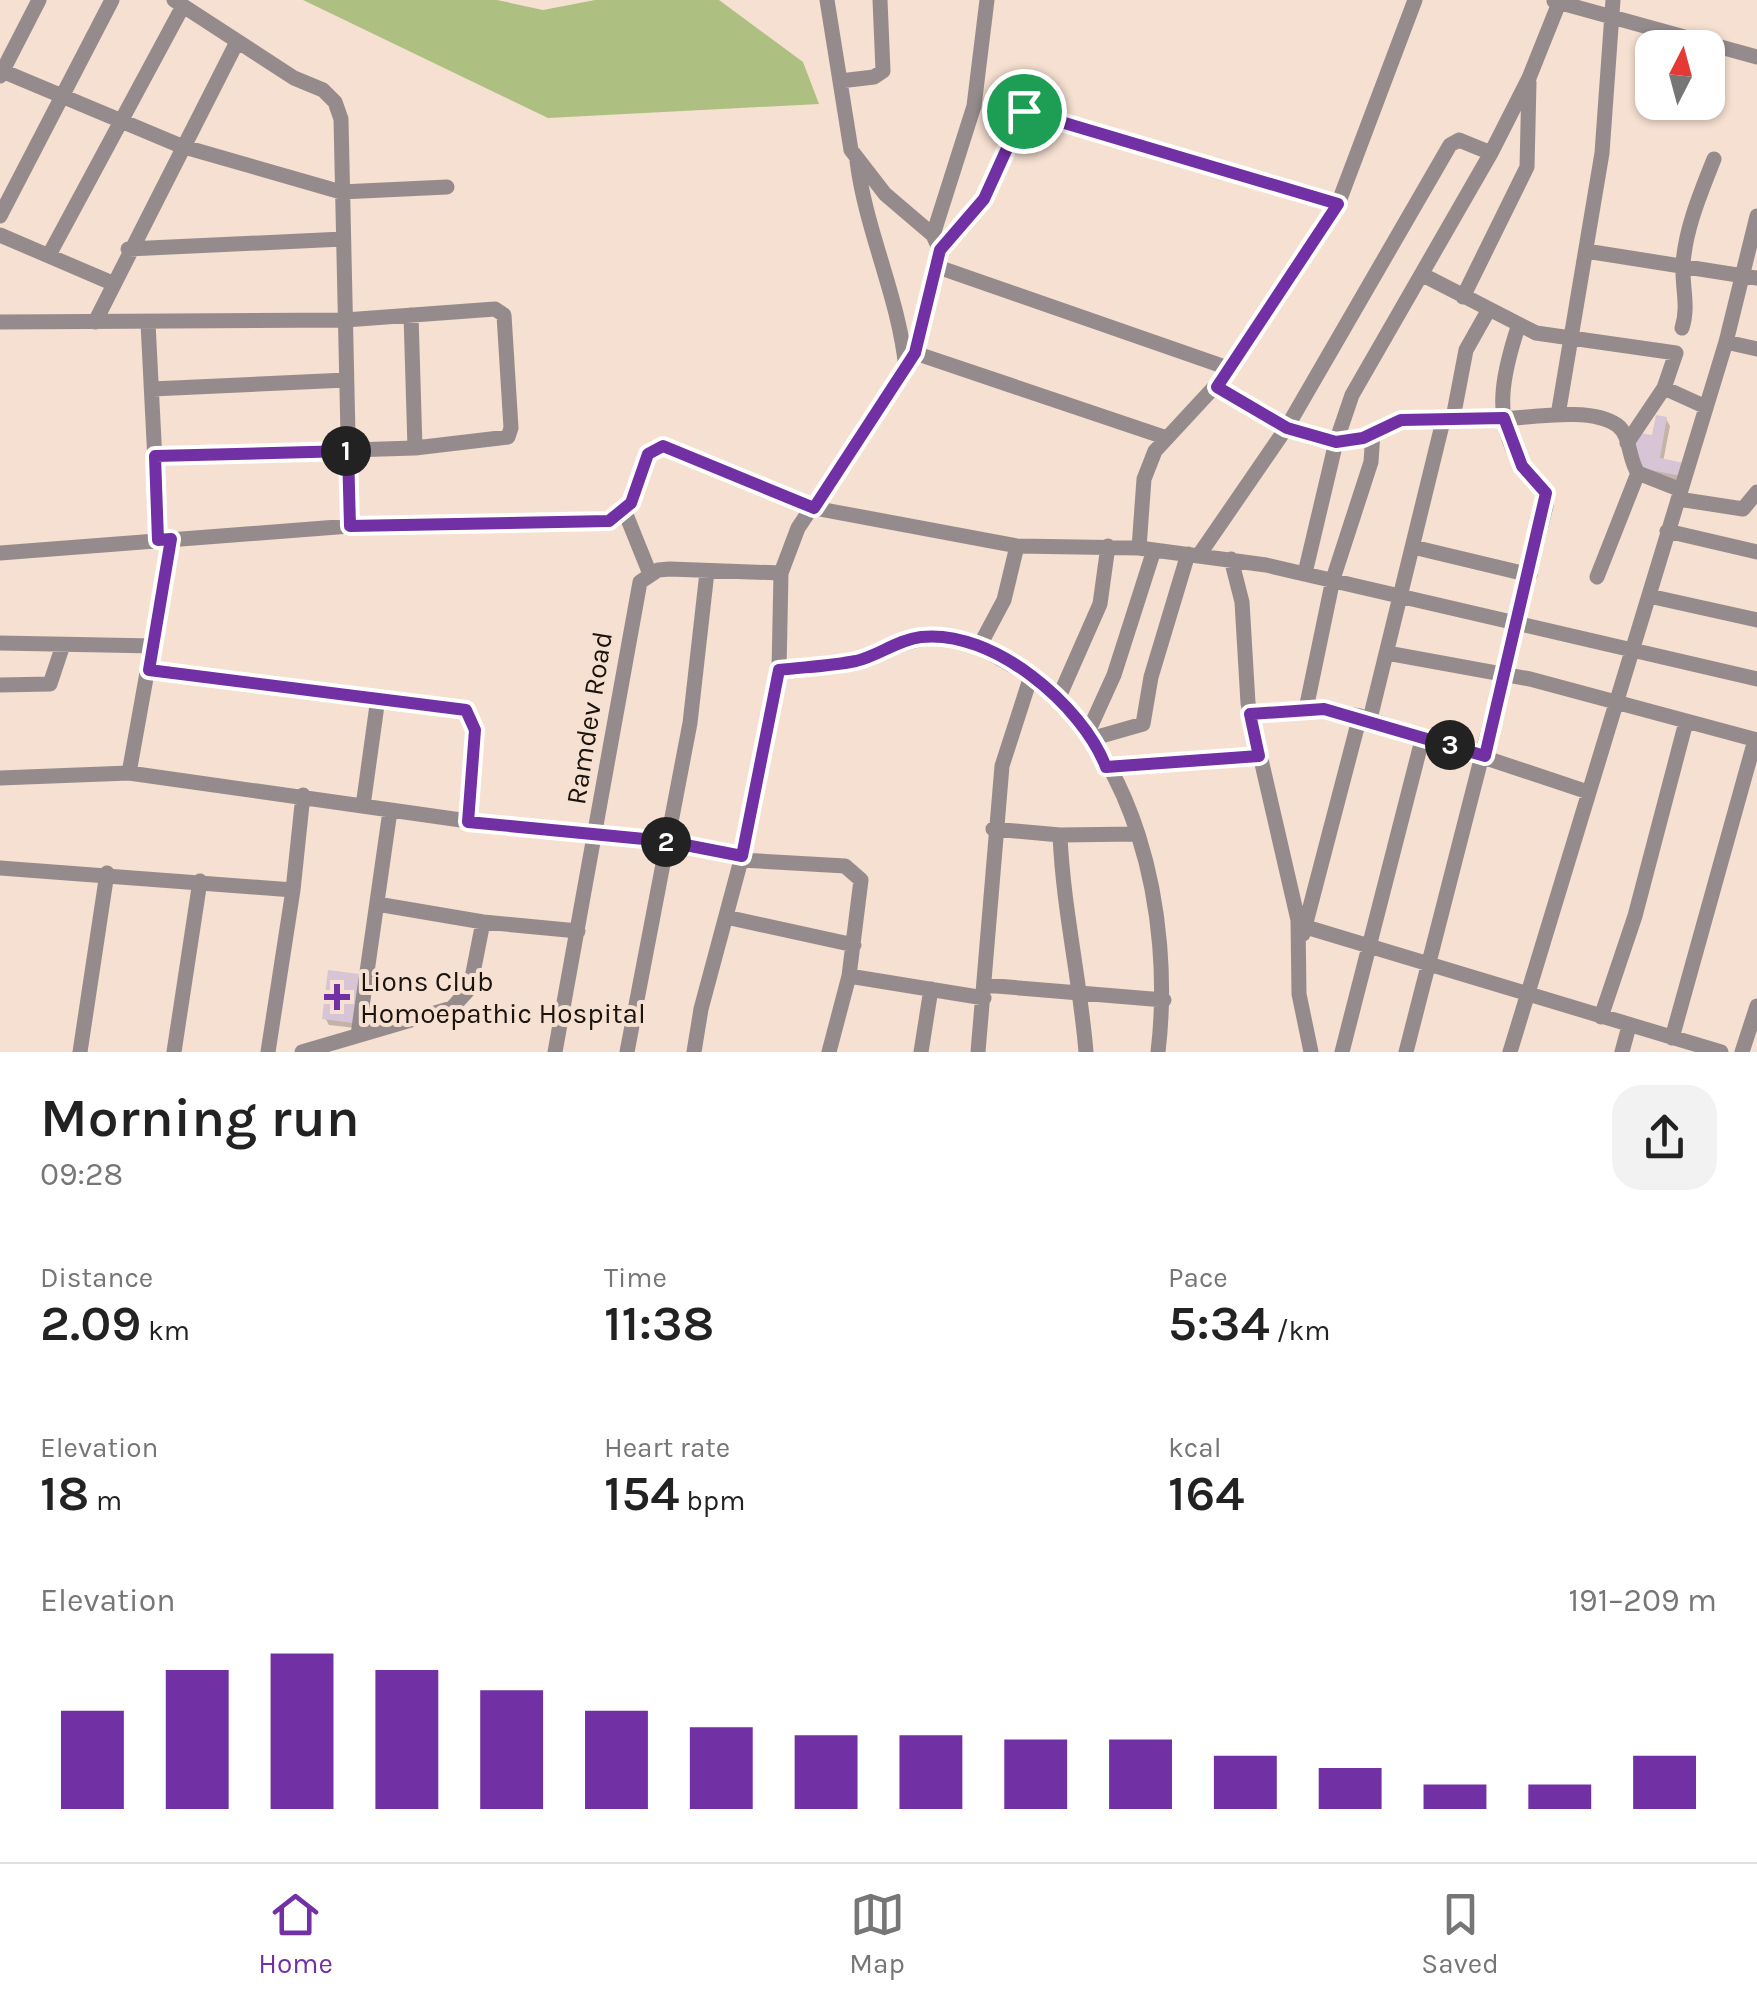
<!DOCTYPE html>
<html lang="en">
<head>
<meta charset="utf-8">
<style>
  body { margin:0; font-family:Karla,sans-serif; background:#f2f2f2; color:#222; height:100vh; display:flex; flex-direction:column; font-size:38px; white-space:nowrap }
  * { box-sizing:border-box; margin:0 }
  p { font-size:32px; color:#767676 }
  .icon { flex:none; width:55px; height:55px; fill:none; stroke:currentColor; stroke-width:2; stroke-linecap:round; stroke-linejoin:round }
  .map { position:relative; height:1052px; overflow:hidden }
  .side { display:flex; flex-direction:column; background:#fff; flex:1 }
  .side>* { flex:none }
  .needle { width:65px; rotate:6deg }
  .buttons { position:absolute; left:1635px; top:30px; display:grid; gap:20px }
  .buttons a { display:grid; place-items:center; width:90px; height:90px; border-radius:20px; background:#fff; box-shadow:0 2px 8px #0004; font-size:50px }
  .pin { position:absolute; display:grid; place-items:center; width:85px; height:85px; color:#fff; margin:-42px; border:5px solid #fff; border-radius:50%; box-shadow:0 2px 10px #0007 }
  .km { position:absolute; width:50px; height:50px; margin:-25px; border-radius:50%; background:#222; color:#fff; font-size:28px; line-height:50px; text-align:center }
  .round { display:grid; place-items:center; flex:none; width:105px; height:105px; border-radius:30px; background:#f2f2f2 }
  .summary { display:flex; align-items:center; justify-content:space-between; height:170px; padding:0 40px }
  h1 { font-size:55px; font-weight:600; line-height:75px }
  .figures { display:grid; grid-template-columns:repeat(3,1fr); gap:15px; height:170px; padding:10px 40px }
  .figures div { display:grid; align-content:center }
  .figures b { font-size:50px; font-weight:600 }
  .figures small { font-size:28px; font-weight:400 }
  .figures p { font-size:28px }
  .chart { height:280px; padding:20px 40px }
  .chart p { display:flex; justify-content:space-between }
  .chart svg { width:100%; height:180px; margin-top:10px; stroke:#7230a5; stroke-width:6 }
  .menu { display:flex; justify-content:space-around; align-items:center; height:140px; border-top:2px solid #e0e0e0; background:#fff; font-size:28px; color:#767676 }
  .menu a { display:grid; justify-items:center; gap:5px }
  .menu .active { color:#7230a5 }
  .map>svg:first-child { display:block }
</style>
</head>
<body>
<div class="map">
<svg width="1757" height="1052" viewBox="0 0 1757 1052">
  <rect width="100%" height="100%" fill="#f5e0d1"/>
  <path fill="#adc082" d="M303,0h194l46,10 52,-10h124l84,62 16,42 -271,14z"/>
  <path fill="#0003" d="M1666,419l4,7 -7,36 19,3 2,17 -38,-7 8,-37z
    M358,977l4,7 -6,44 -27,-3 -4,-7z"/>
  <path fill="#d7c4d5" d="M1656,415l11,2 -7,41 24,5 -3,13 -41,-8 -7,-19 7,-16 12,2z
    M328,970l31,4 -6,49 -31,-4z"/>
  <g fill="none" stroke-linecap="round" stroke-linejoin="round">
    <path stroke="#968b8c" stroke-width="15" d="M174,0l120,78 29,12 12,12 6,17 9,407
      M1554,1l203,56
      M0,70l181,76 160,46 106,-5
      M0,76l39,-76
      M840,81l34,-4 9,-6 -3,-71
      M857,161c9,71 42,136 49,208
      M0,216l112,-216
      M0,235l112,48
      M933,235l41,-129 13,-106
      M128,249l215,-10
      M940,250l44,-51 39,-88 315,93
      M1586,251l171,27
      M49,255l134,-249
      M938,267l293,102
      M1423,275l113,58 140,20 -12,35 42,19
      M1463,297l64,-130 2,-85
      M411,315l4,133
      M0,322l345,-2 150,-11 9,6 7,113 -3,9 -93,11 -260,8
      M95,322l142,-280
      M148,323l11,217
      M1682,328c7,-22 0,-40 1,-63 2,-36 18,-73 31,-106
      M1726,342l31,7
      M915,353l249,84
      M1217,387c36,21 80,55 124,55 24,0 42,-18 64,-23 25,-4 51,0 76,1 36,1 106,-16 136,5 14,10 11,34 21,48l43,17
      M152,389l194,-9
      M1558,415l44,-262 11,-153
      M1453,418l13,-68 22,-39
      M1627,443l37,-55
      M1678,499l65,10 14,-17
      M625,512l25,62
      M1667,531l90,21
      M1413,547l117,28
      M1139,548l5,-69 11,-28 76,-82 107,-165 77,-204
      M0,553l350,-27 259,-5 22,-18 17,-49 15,-8 151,62 203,38 122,2 127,17 491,114
      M1199,555l88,-128 163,-282 9,-5 32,13
      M1231,559l11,43 6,101 50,217 1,74 12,58
      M1305,573l31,-131 16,-47 139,-242 38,-75 30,-75
      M1597,577l41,-104
      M1649,596l108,24
      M0,643l155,3
      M979,647l25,-47 13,-54
      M1387,653l143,26 227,61
      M149,670l317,40 9,20 -7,91
      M779,670c25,-3 51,-4 76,-9 34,-7 57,-28 95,-22 23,3 42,15 63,27 125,71 161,252 145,386
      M0,685l50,-1 13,-39
      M1059,697l41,-93 8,-58
      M1306,709l27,-130 38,-117 2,-30
      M1251,714l62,-5 47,7 228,76
      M1370,719l74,-302
      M1089,730l25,-55 40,-125
      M1094,738l49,-14 8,-47 37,-123
      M1106,767l153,-11
      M129,773l42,-234
      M0,778l129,-5 339,48 197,20 77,15
      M363,806l15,-108
      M993,829l67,6 77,-1
      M1060,835c3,73 20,144 26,217
      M741,860l104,6 16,14 -12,96 -20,76
      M0,868l293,22 -25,162
      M293,890l10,-95
      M377,904l106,18 95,9
      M726,917l128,28
      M1306,927l415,125
      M1303,934l57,-218
      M849,976l135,22
      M984,985l180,15
      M1601,1017l34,-101 51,-194
      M358,1035l32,-224
      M1672,1038l83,-298
      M80,1052l27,-179
      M174,1052l26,-171
      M302,1052l150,-44 18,-20 13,-66
      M555,1052l85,-470 18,-12 12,-1 111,4 17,-45 117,-175 25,-103 -7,-15 -48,-41 -34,-44 -24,-150
      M627,1052l63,-329 17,-151
      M694,1052l7,-43 40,-149 38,-190 2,-97
      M921,1052l10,-63
      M978,1052l24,-286 29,-90
      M1342,1052l81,-316
      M1406,1052l140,-546c1,-23 -15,-26 -26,-44 -28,-44 -17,-89 -2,-135
      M1510,1052l216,-710 31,-126
      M1622,1052l7,-26
      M1742,1052l15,-46"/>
  </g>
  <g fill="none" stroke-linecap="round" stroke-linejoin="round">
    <g stroke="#fff" stroke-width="20">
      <path id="route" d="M1024,111l314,93 -121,183 70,41 49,14 27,-4 38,-18 103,-2 18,48 24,27 -61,263 -161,-47 -74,5 9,42 -153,11c-24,-62 -113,-138 -185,-130 -24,3 -43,19 -65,24 -25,5 -52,6 -77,9l-37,186 -77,-15 -197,-19 7,-92 -9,-20 -317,-40 22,-131 -13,1 -3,-84 193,-5 2,75 259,-5 22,-18 17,-49 15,-8 151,62 101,-155 25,-103 44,-51z"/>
    </g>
    <use href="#route" stroke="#7230a5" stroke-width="12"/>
  </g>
  <path fill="#7230a5" stroke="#f5e0d1" stroke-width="4" d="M332 982h10v10h10v10h-10v10h-10v-10h-10v-10h10z"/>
  <g text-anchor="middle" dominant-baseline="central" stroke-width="8" stroke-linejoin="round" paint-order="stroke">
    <g font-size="28" fill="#1a130e" stroke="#f5e0d1">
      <text transform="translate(589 718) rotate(-81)">Ramdev Road</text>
    </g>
    <g font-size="28" fill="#1a130e" stroke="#f5e0d1" text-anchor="start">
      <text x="360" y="981">Lions Club<tspan x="360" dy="32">Homoepathic Hospital</tspan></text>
    </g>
  </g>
</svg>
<div class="buttons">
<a><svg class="needle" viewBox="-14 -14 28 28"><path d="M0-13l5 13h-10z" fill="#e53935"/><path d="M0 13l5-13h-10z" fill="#767676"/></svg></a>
</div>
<div class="pin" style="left:1024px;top:111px;background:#1e9e55"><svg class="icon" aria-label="arrive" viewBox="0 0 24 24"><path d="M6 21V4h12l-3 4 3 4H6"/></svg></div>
<b class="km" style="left:346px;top:451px">1</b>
<b class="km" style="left:666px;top:842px">2</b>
<b class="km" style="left:1450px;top:745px">3</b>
</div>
<section class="side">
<div class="summary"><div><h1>Morning run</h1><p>09:28</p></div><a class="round"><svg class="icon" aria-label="share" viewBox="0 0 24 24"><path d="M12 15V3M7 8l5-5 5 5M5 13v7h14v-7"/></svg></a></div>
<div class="figures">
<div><p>Distance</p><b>2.09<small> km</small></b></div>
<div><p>Time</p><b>11:38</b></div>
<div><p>Pace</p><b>5:34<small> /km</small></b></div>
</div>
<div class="figures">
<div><p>Elevation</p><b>18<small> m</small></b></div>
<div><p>Heart rate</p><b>154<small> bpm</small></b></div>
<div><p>kcal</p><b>164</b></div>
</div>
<div class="chart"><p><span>Elevation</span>191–209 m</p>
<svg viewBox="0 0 160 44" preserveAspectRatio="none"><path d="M5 44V20M15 44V10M25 44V6M35 44V10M45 44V15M55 44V20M65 44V24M75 44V26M85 44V26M95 44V27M105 44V27M115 44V31M125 44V34M135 44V38M145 44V38M155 44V31"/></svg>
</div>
</section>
<nav class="menu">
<a class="active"><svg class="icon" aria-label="home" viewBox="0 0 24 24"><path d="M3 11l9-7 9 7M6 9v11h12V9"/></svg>Home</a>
<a><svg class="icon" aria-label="map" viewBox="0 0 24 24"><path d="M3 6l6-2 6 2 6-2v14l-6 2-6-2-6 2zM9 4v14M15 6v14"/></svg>Map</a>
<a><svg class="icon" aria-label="saved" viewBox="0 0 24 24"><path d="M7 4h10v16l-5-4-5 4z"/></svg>Saved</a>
</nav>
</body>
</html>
